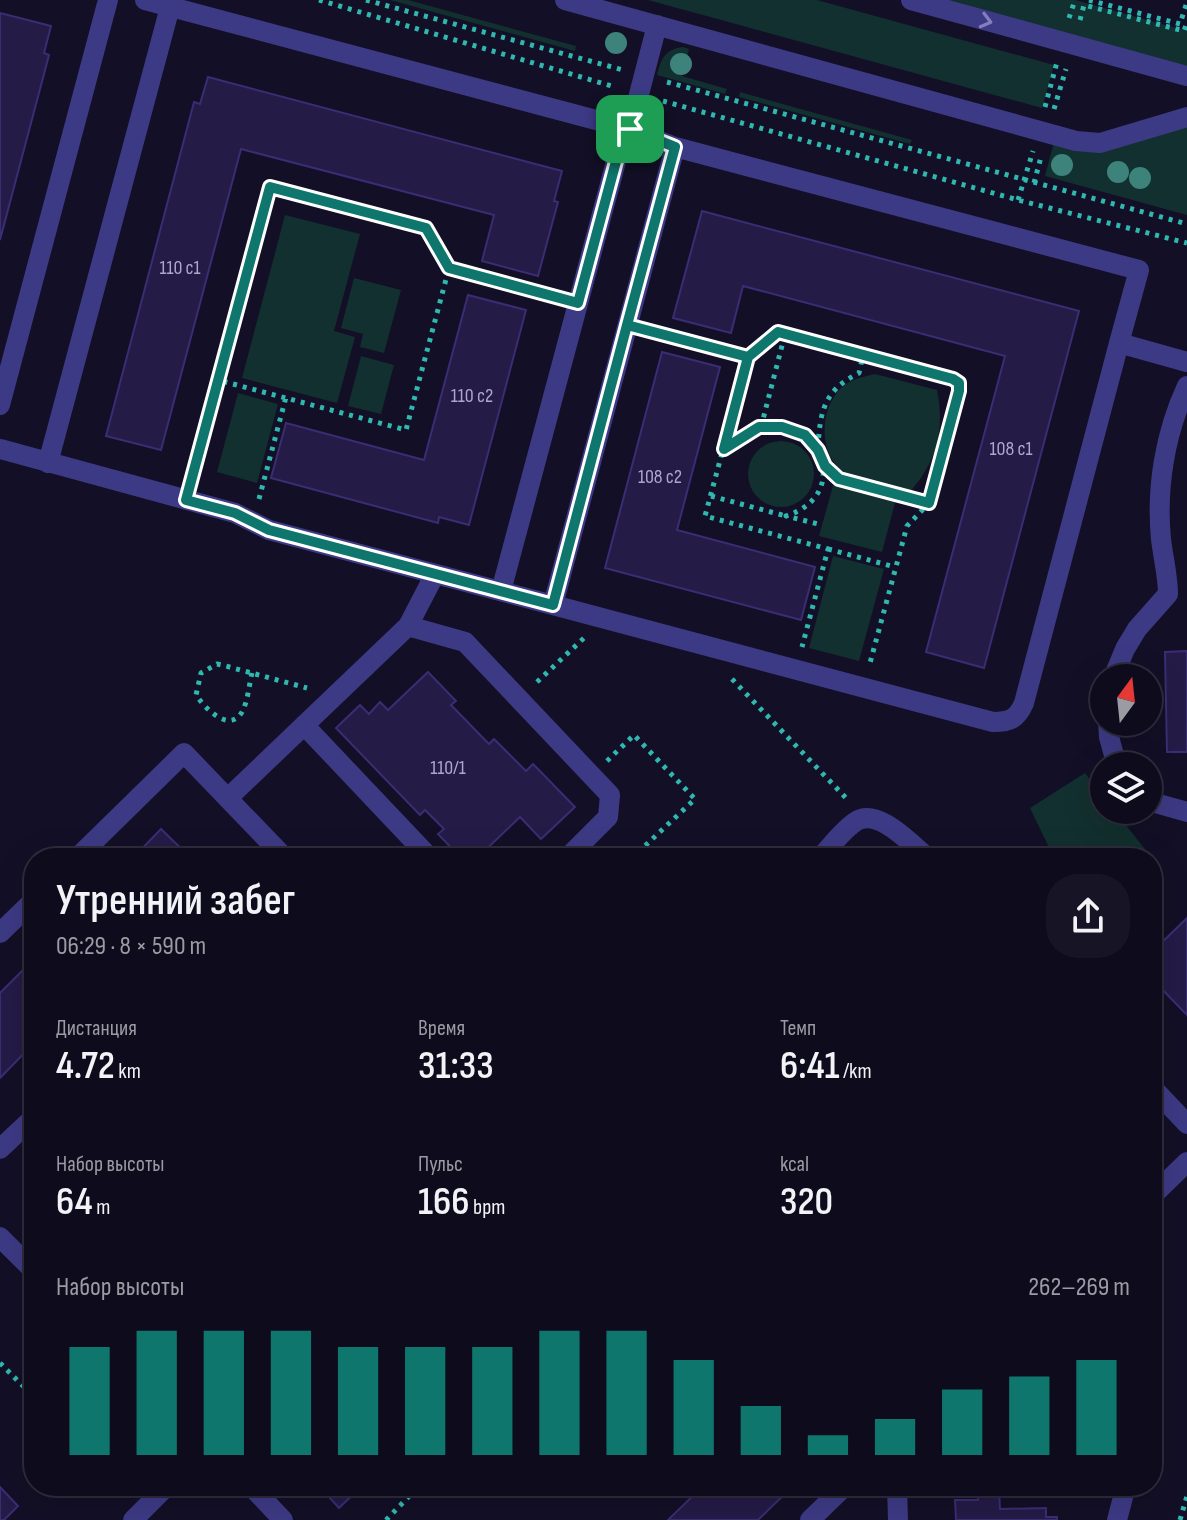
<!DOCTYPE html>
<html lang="ru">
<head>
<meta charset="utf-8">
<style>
  body { margin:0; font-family:"Sofia Sans Condensed",sans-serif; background:#171425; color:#f1f3f6; height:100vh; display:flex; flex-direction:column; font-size:30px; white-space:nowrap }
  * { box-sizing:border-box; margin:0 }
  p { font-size:26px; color:#9b9ba3 }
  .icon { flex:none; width:44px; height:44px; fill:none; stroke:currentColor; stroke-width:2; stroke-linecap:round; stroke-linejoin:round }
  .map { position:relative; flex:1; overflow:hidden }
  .drawer { position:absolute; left:24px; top:848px; width:1138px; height:648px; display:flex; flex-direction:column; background:#0e0b1c; border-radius:32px; box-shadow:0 8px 32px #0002,0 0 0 2px #2e2b3b }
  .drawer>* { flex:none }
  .needle { width:52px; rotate:15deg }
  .controls { position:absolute; left:1090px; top:664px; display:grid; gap:16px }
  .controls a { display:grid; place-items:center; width:72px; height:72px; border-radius:50%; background:#0e0b1c; box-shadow:0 8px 32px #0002,0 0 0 2px #2e2b3b; font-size:40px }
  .pin { position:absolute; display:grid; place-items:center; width:68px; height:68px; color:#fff; margin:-34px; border-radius:16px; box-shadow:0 4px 12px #0006 }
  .round { display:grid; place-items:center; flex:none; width:84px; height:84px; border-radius:32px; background:#171425 }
  .overview { display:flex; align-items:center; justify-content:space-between; height:136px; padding:0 32px }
  h1 { font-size:44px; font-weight:600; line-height:60px }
  .metrics { display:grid; grid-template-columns:repeat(3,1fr); gap:12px; height:136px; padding:8px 32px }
  .metrics div { display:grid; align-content:center }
  .metrics b { font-size:40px; font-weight:600 }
  .metrics small { font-size:22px; font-weight:400 }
  .metrics p { font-size:22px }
  .chart { height:224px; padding:16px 32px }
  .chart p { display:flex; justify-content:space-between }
  .chart svg { width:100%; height:144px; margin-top:8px; stroke:#0f766e; stroke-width:6 }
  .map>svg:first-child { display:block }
</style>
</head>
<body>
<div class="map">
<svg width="1187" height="1520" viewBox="0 0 1187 1520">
  <rect width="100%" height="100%" fill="#130f26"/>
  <path fill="#12302f" d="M390,0h18l168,46 -1,5z
    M648,0h169l237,65 -12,43z
    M919,0h156l112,31v43z
    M683,47l6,2 -7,27 45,13 -2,5 -68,-19c4,-16 8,-26 26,-28z
    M740,92l172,48 -2,4 -171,-47z
    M1187,126v89l-142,-39 9,-34z
    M285,215l75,19 -26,97 21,6 -18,66 -95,-25z
    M354,278l47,12 -17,63 -24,-6 3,-13 -22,-6z
    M361,356l33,9 -13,49 -33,-8z
    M875,374l62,16c8,40 0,71 -27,102 -22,-6 -55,-9 -71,-24 -21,-19 -18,-61 2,-80 9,-9 22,-11 34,-14z
    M238,393l40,11 -21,79 -40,-11z
    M748 474a33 33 0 1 1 66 0a33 33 0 1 1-66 0Z
    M834,482l62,17 -14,53 -63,-16z
    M833,556l51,13 -25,92 -50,-13z
    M1085,773l19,25v12h10l38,48h-98l-24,-50z"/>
  <path fill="#241b47" stroke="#3b2d73" stroke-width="2" d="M0,13l51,13 -7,27 5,2 -49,185z
    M208,77l354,94 -8,30 4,1 -20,74 -56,-15 12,-46 -253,-66 -80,301 -55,-14 88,-334 6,2z
    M702,211l377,100 -95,357 -58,-16 79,-296 -262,-70 -12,47 -58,-15z
    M468,295l58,15 -57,215 -30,-8 -1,6 -167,-45 15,-55 138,37z
    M662,352l58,15 -43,163 138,37 -14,53 -196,-52z
    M1187,651v101h-20l-2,-100z
    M428,672l28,29 -5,4 38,39 5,-5 32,32 7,-7 42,43 -34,32 -21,-22 -43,41h-16l-23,-24 6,-5 -19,-19 -5,5 -84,-87 24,-23 9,9 11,-12 8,8z
    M161,829l30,29h-58z
    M1187,918v97l-35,-36v-27z
    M34,959v84l-34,35v-85z
    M319,1486h43l-23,22z
    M703,1486h90l-35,34h-90z
    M0,1487l18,19 -14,14h-4z
    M977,1490h22l1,19 46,-1v9h11v3h-101l-1,-20h23z"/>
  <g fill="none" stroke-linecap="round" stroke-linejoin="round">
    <path stroke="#2fb8b0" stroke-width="5" stroke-dasharray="4 6" stroke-linecap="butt" d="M319,0l296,87
      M366,0l257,70
      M1089,0l91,24 7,-22
      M1069,18l6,-18
      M1080,20l4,-15 100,26 3,-9
      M667,82l520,142
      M663,101l355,99 169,43
      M1045,107l12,-45
      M1054,109l12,-40
      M1034,183l7,-26
      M270,187l156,41 23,40 -43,162 -188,-50z
      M1018,200l15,-49
      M449,268l107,29
      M651,331l97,26 30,-25 175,47 6,4 -30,120 -22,23 -37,137
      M748,357l-43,159 123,33 -26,98
      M761,427l24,-93
      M724,448c10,-7 20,-15 32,-19 59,-21 101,64 30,87l36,9
      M818,448c2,-37 6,-58 41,-75l4,-18
      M825,467l14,12 90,24
      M192,479l26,-99
      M711,496l75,20
      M259,499l27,-102
      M828,549l67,18
      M252,673c-3,12 -4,28 -10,39 -13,22 -38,-5 -46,-17l5,-22 16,-9 5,1 85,23
      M732,679l115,120
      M537,682l48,-45
      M607,761l27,-26 61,64 -63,59
      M0,1363l34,34
      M386,1520l33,-34
      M1180,1520l7,-24"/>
    <path stroke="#3d3a85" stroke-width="20" d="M145,0l485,129 45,18 464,123 -20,73 68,19
      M565,0l511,141 24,2 87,-26
      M911,0l276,76
      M630,129l27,-104
      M675,147l-122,458 440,117c17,0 24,-3 31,-19l95,-360
      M0,405l108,-405
      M0,449l235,64 34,17 284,75
      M48,463l122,-456
      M501,591l124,-463
      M408,626l27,-52
      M1113,678l12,-29 12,-20 31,-35c0,-18 -5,-37 -7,-55 -5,-51 4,-106 26,-153
      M1108,722l1,15 8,29
      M304,725l126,133
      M228,798l180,-172 57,16 145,153 -2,22 -41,41
      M1148,801l39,11
      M77,858l107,-105 101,105
      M820,858c11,-12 22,-27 35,-36 22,-16 56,22 73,36
      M0,933l34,-33
      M1152,1087l35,37
      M0,1149l34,-32
      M1152,1196l35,-34
      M0,1237l34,34
      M251,1486l32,34
      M897,1486l1,34
      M133,1520l34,-34
      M810,1520l35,-34
      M1117,1520l9,-34"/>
  </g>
  <g fill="#3d827b">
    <circle cx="616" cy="43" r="11"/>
    <circle cx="681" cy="64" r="11"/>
    <circle cx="1062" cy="165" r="11"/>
    <circle cx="1118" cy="172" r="11"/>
    <circle cx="1140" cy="178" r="11"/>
  </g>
  <defs><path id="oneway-chevron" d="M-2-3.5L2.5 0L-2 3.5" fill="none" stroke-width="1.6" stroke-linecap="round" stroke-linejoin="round" transform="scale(2)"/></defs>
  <use stroke="#837fbc" href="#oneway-chevron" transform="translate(986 21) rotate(15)"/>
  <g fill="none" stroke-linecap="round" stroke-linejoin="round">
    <g stroke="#fff" stroke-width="16">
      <path id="route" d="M630,129l-5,-1 -47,175 -129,-35 -23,-40 -156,-41 -84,313 49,13 34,17 284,75 74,-280 121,32 30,-25 175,47 6,4v8l-30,112 -90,-24 -14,-13 -7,-16 -13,-15 -23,-8h-23l-35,22 24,-92 -121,-32 48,-178 -45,-18"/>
    </g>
    <use href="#route" stroke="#0f766e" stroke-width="10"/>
  </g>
  <g text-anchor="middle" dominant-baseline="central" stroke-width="6" stroke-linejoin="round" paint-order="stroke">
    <g font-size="20" fill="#aca6d1">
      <text x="180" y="268">110 с1</text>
      <text x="472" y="396">110 с2</text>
      <text x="1011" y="449">108 с1</text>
      <text x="660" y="477">108 с2</text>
      <text x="448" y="768">110/1</text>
    </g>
  </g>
</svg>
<div class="controls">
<a><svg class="needle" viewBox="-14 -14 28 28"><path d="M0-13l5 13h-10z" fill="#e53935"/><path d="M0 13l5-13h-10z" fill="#9b9ba3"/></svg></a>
<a><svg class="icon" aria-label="layers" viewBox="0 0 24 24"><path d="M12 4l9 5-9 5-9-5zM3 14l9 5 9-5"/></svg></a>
</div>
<div class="pin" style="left:630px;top:129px;background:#1e9e55"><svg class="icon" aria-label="arrive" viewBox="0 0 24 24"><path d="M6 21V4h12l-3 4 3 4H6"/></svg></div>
<section class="drawer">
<div class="overview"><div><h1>Утренний забег</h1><p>06:29 · 8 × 590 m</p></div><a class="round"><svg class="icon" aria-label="share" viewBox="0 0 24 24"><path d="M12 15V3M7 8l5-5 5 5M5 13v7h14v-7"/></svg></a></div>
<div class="metrics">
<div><p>Дистанция</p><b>4.72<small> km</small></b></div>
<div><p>Время</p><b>31:33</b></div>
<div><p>Темп</p><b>6:41<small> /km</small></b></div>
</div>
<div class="metrics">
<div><p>Набор высоты</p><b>64<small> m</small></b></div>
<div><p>Пульс</p><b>166<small> bpm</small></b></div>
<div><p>kcal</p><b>320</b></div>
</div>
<div class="chart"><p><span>Набор высоты</span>262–269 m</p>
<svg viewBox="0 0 160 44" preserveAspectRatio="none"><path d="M5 44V11M15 44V6M25 44V6M35 44V6M45 44V11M55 44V11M65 44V11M75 44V6M85 44V6M95 44V15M105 44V29M115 44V38M125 44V33M135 44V24M145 44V20M155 44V15"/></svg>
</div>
</section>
</div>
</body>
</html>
